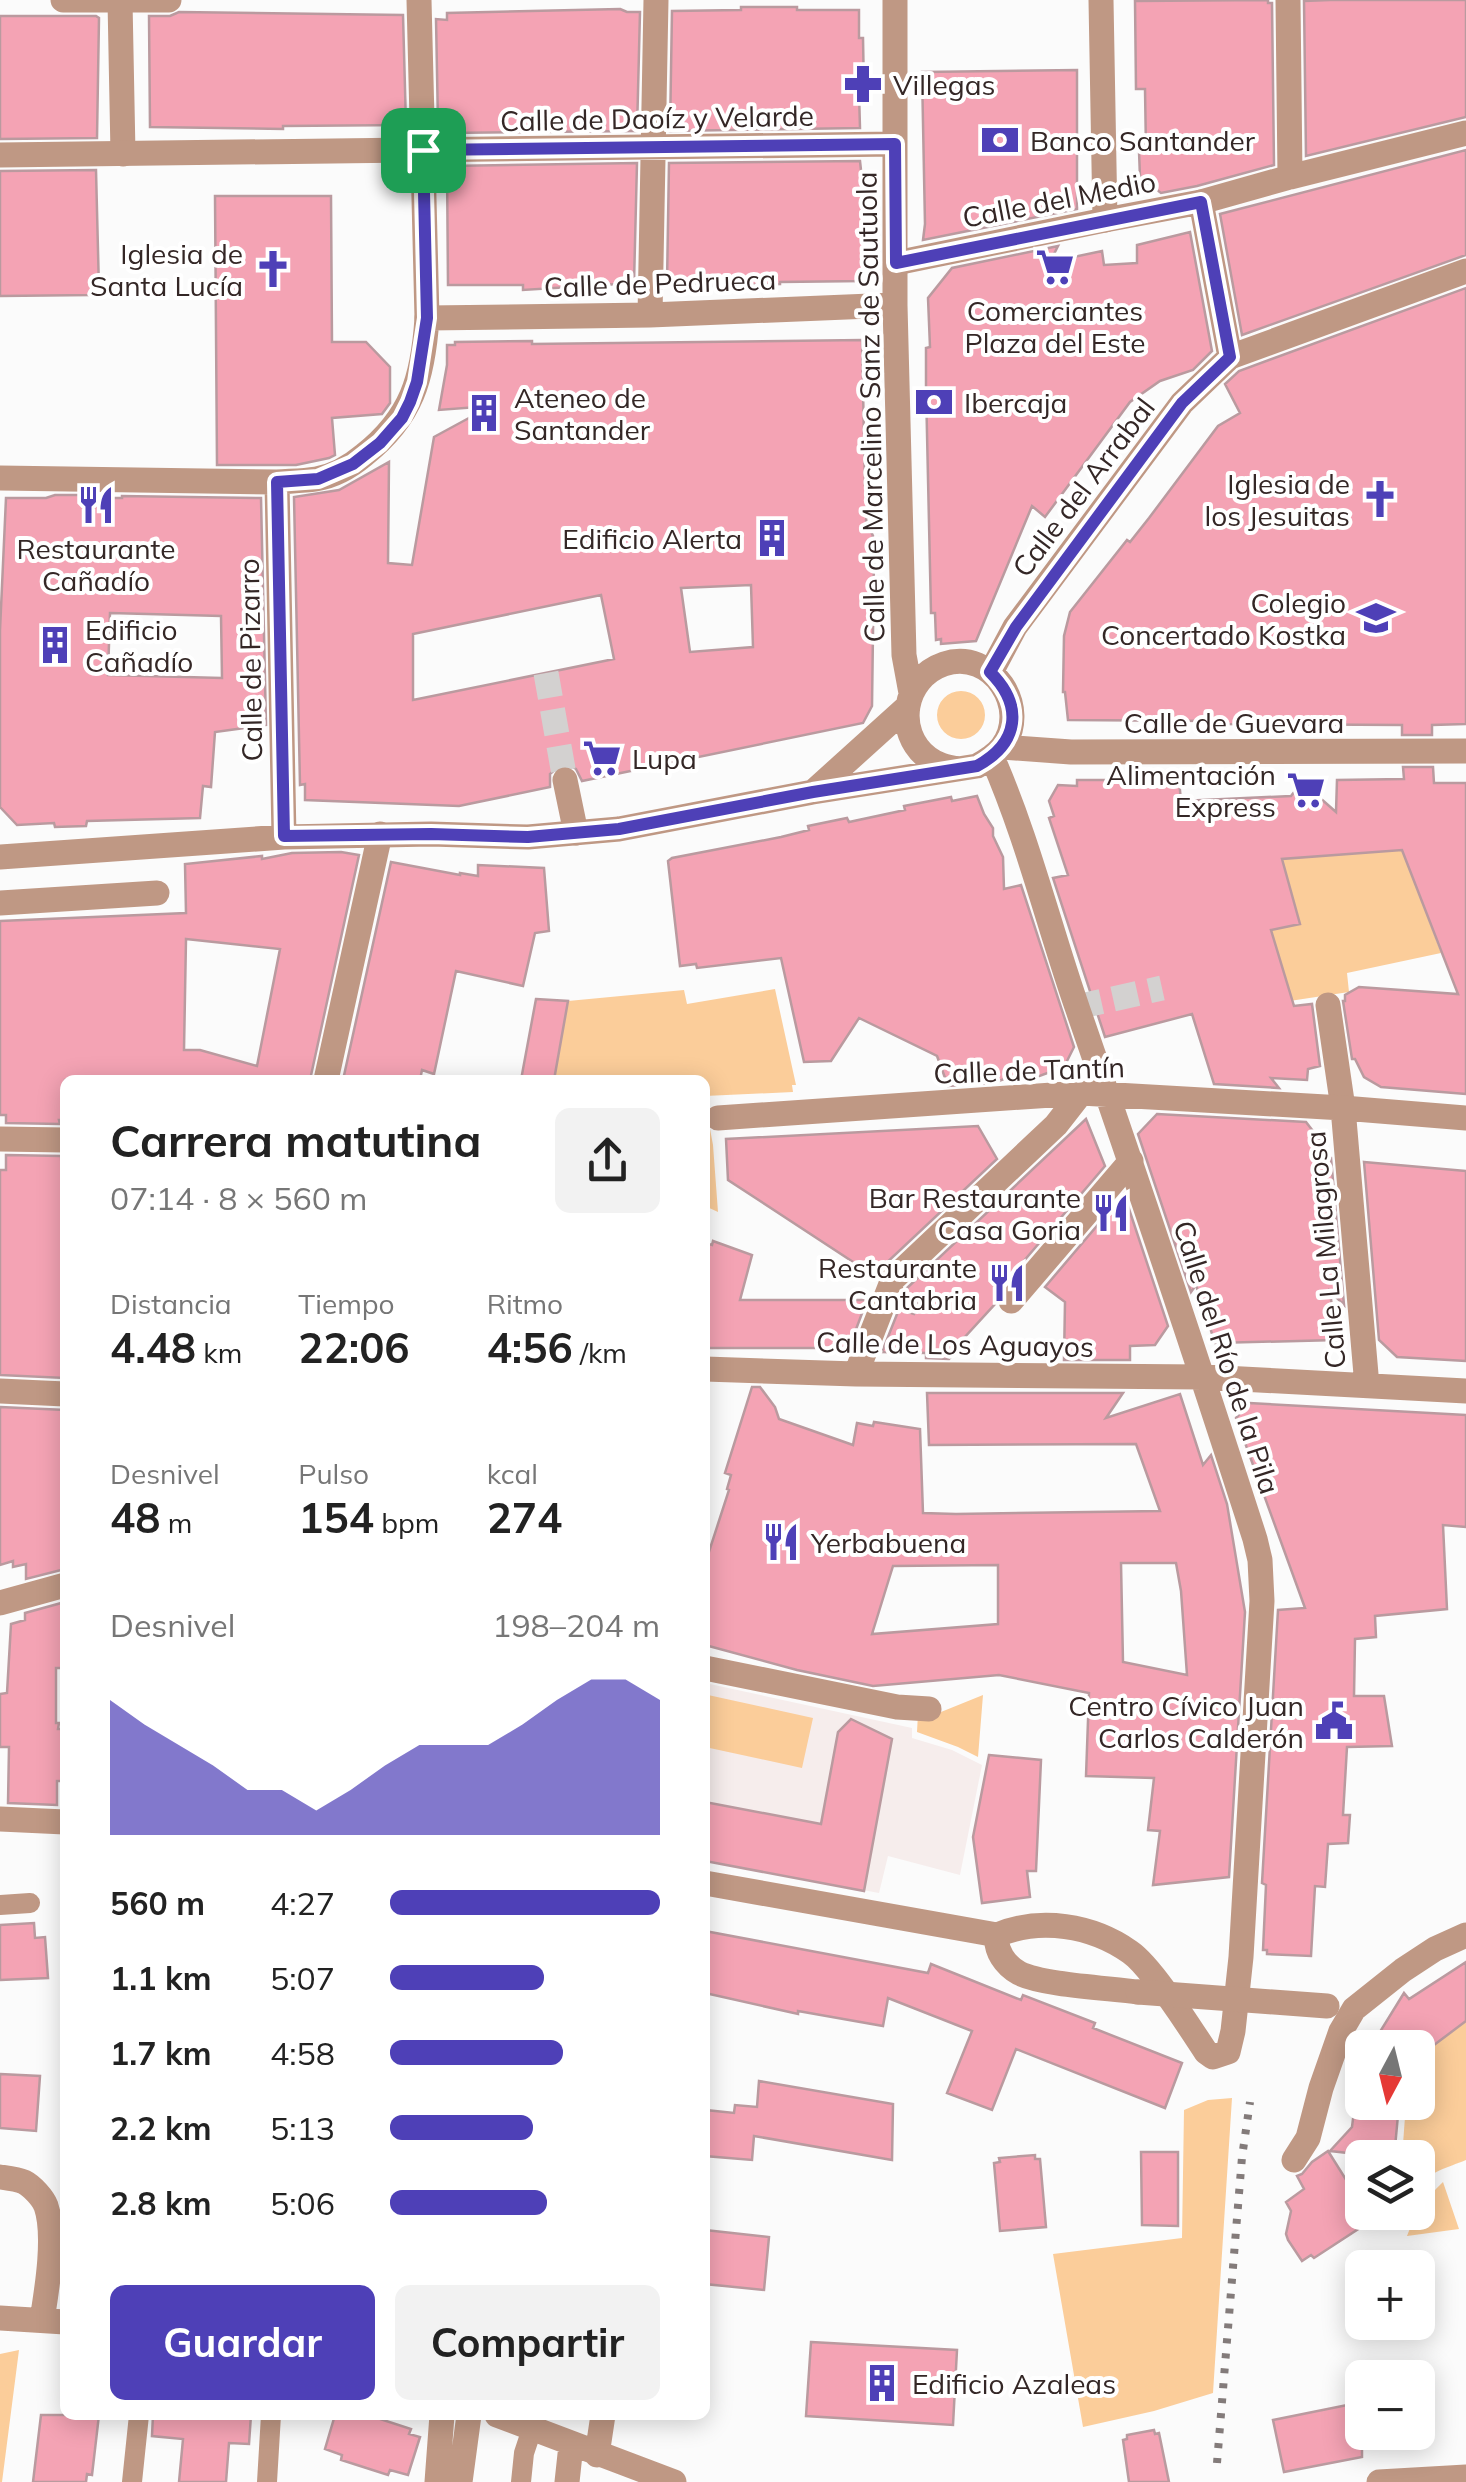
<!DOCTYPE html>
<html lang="es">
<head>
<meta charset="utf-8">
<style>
  body { margin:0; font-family:Mulish,sans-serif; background:#f2f2f2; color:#222; height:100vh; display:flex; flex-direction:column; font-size:38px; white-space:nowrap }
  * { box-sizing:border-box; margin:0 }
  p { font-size:32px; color:#767676 }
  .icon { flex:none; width:55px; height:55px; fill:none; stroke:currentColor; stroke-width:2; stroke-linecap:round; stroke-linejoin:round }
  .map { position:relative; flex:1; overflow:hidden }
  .sheet { position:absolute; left:60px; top:1075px; width:650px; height:1345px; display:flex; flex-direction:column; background:#fff; border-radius:15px; box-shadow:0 5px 25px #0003 }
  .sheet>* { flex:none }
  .needle { width:65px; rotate:187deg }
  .buttons { position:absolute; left:1345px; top:2030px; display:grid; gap:20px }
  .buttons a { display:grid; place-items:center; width:90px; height:90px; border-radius:15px; background:#fff; box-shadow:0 5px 25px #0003; font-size:50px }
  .pin { position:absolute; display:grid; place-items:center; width:85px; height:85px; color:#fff; margin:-42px; border-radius:20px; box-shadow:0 5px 15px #0006 }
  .round { display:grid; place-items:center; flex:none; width:105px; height:105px; border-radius:15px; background:#f2f2f2 }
  .summary { display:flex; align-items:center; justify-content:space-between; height:170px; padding:0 50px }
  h1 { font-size:45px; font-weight:700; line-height:75px }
  .stats { display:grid; grid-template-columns:repeat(3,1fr); gap:15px; height:170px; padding:10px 50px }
  .stats div { display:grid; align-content:center }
  .stats b { font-size:42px; font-weight:700 }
  .stats small { font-size:28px; font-weight:400 }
  .stats p { font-size:28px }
  .chart { height:280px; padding:20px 50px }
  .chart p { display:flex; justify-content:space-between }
  .chart svg { width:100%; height:180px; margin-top:10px; fill:#4e40b7; opacity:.7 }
  .primary-button { display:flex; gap:20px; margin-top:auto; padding:20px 50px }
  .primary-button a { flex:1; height:115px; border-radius:15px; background:#4e40b7; color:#fff; font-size:40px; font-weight:700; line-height:115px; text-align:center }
  .primary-button a+a { background:#f2f2f2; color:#222 }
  ul { padding:0 50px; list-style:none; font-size:32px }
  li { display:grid; grid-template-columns:160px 120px 1fr; align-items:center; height:75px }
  li i { height:25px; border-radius:12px; background:#4e40b7 }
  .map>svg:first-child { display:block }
</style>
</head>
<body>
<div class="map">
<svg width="1466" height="2482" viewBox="0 0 1466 2482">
  <rect width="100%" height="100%" fill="#fbfbfb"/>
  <path fill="#f6edec" d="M705,1683l207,45v10l40,12 30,15 -22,110 -72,-19 -9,37 -174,-32z"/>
  <path fill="#fbcd9a" d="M937 715a24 24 0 1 1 48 0a24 24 0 1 1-48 0Z
    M1355,784h22l64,169 -94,20 2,19 -66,10 5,-16 -9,-31 -28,5 -6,-25 54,-11 -17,-65 97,-7z
    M775,989l21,96h-4l1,7 -88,4v-16h-151l14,-79 116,-11 3,14z
    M705,1102l8,43 5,67 -13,-6z
    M708,1695l105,23 -11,50 -97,-21v-37z
    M983,1695l-5,62 -20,-10 -41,-15 1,-19 18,1z
    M1466,2021v139c-19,8 -37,11 -48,29v-31h-16l4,-55 12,-1v-35l12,-20z
    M1232,2098l-19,295 -59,18 -71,16 -30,-173 129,-16 2,-128 24,-10z
    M1443,2182l16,47 -52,7c8,-22 19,-38 36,-54z
    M19,2350l-17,132h-2v-128z"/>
  <path fill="#f4a3b4" stroke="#ba9a9f" stroke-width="2.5" fill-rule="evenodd" d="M1268,0v3h4l2,162 -77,21 -36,7 -21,-16 -1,-26h7l-1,-62h-9l-1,-88z
    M1330,0h136v117l-160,39 -2,-155z
    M741,7h56v3h62v28h4l1,54h-5l1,36 -190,3 2,-120 69,-1z
    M620,9l7,3h13l-3,119 -190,2v-9h-9l-2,-105 11,1v-7z
    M179,12l224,3 3,110 -123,1v3l-133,-2 -1,-111h21z
    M0,16h96l3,2 -2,120 -97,1z
    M1077,70v139l-154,31 2,-16 -3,-152z
    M1466,150v105l-224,80 -22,-121z
    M860,161l4,37v83l-84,1v2l-69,2v-3h-44l2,-120z
    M637,163l-3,120 -111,7v-5h-75l-1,-119z
    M96,170l3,120h-7v5l-92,1v-125z
    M215,196h116l1,146h34l24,25v36l-8,11 -50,4 3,37 -6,3 -33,7h-79z
    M1190,232l22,119 -19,19 -33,11 -30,21 -85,115 -13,-11 -56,135 -35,3v-5l-5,1 -1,-27h-4l-5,-225v-40l4,-1 -2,-49 24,-30 106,-22 -8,16 52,-11 2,14 33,-2v-18z
    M1466,288v436l-34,1v10h-30v-10l-191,-1v-3l-143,-1 -3,-28h-2l1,-56 6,-24 57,-72 3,2 19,-24 69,-92 22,-13 -15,-29 14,-13z
    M862,340l3,146 8,9 -7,25 7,16 -2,12 3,11 -2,147 -9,17 -281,58 -6,-12 -7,-5h-8l-11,10v13l-91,19 -154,-6v-16l-5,1 -6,-288 45,-7 50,-28 -1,101 24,2 22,-128 57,-31 -52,4 8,-45v-20h8v-3l77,-1v3zM751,585l2,62 -63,5 -9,-64zM601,595l13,64 -201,41v-66z
    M55,495h26l6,3h35v-2l139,2 5,227 -51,7 -4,55 -8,-1 -3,32 -113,3 -1,5 -31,1 -1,-4 -37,2 -17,-18v-177l6,-132h40zM110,613l111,3 1,62 -114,-3z
    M1403,767h30l1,16h32v311l-85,-7 -17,-10 -9,-18h-3l-9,-58h2v-6l14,-8 99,7 -56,-144 -120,9 18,65 -29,6 23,76 18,-2 8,62 -12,3 -1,11 -36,-2 8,10 -65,-4 -22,-70 -87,23 -52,-159 15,-3 -19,-57 5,-2 -5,-15 9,-16 19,1v-6h68l1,2 33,-2 2,21 110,-5 11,-14 34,30 1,-32 67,-1z
    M977,796l7,18 9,14v8l10,21 1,32 17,-4 53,162 -10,20 -30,11 -4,-8 -37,13 -45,3 -11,-30 -78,-38 -28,43 -27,1 -23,-104 -84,10 -1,-4 -16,2 -12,-105 4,-3 109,-21 28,-7 -1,-4 39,-8 2,4 56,-12 -1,-4 47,-9 1,4z
    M341,852l18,3 -49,225h-245v40h-6l1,4 -54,-1v-8h-6v-194l186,-8 -1,-49 77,-8v3l30,-6zM186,939l94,10 -23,117 -57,-16h-16z
    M391,862l69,13v-2l18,3v-11l66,3 5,63 -14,2 -12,53 -67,-15 -22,103 -12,-4 -2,10h-77z
    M536,999l32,2 -14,79h-33z
    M1157,1114l149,8 17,22 2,14h6l13,147 -14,-14 6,49 -121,3 -19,-58 -5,7 -53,-158z
    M1086,1119l19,47 -106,124 -4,14 -31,34 3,3 -18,18 -23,-1v-5l-44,-1 17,-43 15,5 5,-10 -15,-9 3,-7z
    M978,1126l19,33 -115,108 -6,10 -148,-97 -2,-41z
    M6,1155l55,1 4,88v134l-65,-3v-205h6z
    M1364,1162l102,9v190l-69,-4 -18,-17z
    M1124,1194l44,132 -13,19 -25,1v14h-66l1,-58 -20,-15z
    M713,1241l39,14 -12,45h127l-18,48h-144v-105l7,2z
    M752,1387h8l15,20 4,12 74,26 4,-22 16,3 1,-4 46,7 3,84 33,1 204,-3 -24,-67 -207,1 -2,-52h196l-17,25 74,-24 23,71 8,-10 16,49 18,108 -16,265 -76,8 7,-54 -12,-1 6,-52 -68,-2 3,-83 -90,-18 -126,11 -76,-16 -92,-25v-81l24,-74 -2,-1 4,-14 -6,-2zM1121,1563h55l5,28 6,84 -64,-13zM998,1565v59l-126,10 21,-68z
    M1249,1403l217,12v112l-23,-2 4,84 -72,7 1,21 -21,2 -1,57h30l8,50 -45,1 -4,68h7l-2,28 -20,1 -3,43 -10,-1 -4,70 -44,-2v-4h-4l3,-65 -4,-2 16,-273 27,-2 -69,-190z
    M0,1407l65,3v159l-39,10v-15l-13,3v-6l-13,4z
    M65,1602v66h-9v55h3l-1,6h7v52h-8v24l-49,-2 1,-56h-9v-53l7,-1 4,-69 14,-4v-7z
    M851,1719l41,20 -28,152 -159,-30v-59l116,22 17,-92z
    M989,1755l52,5 -5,111h-9l3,26 -48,6 -9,-66z
    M34,1923l1,15 10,-1 3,41 -48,2v-55z
    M705,1931l223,42 3,-9 90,36 2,-5 72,28 -2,5 89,35 -17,45 -149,-59 -24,61 -45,-17 25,-62 -84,-33 -5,28 -85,-15v3l-93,-21z
    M1466,1962v59l-36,27h-60l34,-55 5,6z
    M0,2074l40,2 -4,55 -36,-3z
    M759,2081l134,23 -1,56 -138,-24 -2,24 -47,-4v-46l29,3 1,-8 22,2z
    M1354,2111l44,4 -4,43 -64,-7 22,-24z
    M1328,2151l34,54v7h5l5,8 -58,38 -3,-3 -9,6 -14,-21 -2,-6 5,-23 -5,-9 18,-13 -7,-13 5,-2 10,-12z
    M1141,2152h37v74l-36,-1z
    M1035,2155v4h5l6,68 -46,4 -6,-68 6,-1 -1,-4z
    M705,2230l64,7 -5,53 -59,-6z
    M811,2342l146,8 -4,75 -147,-9z
    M1362,2402v55l-78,15 -11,-52z
    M41,2415h58l-7,60 -5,-1 -1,8h-53z
    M153,2415h98l-2,29 -20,-1 -3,39h-47l4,-43 -31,-3z
    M335,2415h33l43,14 -2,5 11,3 -12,38 -18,-5 -2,5 -31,-10 -16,-5 1,-5 -17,-6z
    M1154,2430l1,4 4,-1 10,49h-40l-6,-42 4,-1v-4z"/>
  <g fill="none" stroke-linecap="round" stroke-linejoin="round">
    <path stroke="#d3d1d0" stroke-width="25" stroke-dasharray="25 12" stroke-linecap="butt" d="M546,673l19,107
      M1077,1007l85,-19"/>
    <path stroke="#bf9884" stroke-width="20" d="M0,1905l30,-2
      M132,2482l7,-67
      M267,2482l4,-67
      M521,2482l3,-29 8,-24"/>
    <path stroke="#bf9884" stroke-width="25" d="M63,0h106
      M419,0l8,318
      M1288,0l2,177
      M120,1l3,153
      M1201,202l89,-25 176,-44
      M896,263l209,-43
      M1230,357l236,-86
      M565,780l11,53
      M1328,1005l15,103
      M326,1080l54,-246
      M1011,1301l120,-140"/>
    <path stroke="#bf9884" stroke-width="25" d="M895,0v305l9,350 7,38
      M0,155l895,-11
      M650,315l6,-315
      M0,478l277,4c13,-1 26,-1 39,-3 18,-3 35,-13 48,-24 48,-38 59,-77 63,-137l223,-3 245,-10
      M277,482l7,355
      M991,672l24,-45 167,-224 48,-46 -29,-155 -96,18 -4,-220
      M1002,747l69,5 395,-1
      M992,757c36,82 57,170 86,253 61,176 120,352 177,529l5,21 2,41 -21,356 -8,74 -5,21 -15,5 -7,-5c-16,-24 -54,-85 -76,-100 -38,-27 -90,-35 -133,-17
      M813,792l93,-84
      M0,857l284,-20 147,-3 97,3 91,-8 194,-37 164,-26c9,-5 18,-10 25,-19 29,-39 -10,-99 -58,-83 -41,14 -50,68 -16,94 9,7 19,9 29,11
      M0,903l157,-10
      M1343,1108l24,278
      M718,1118l363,-25 262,15 123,10
      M0,1139l65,1
      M705,1369l151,5 348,3 262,14
      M856,1374l37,-95 163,-154 25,-32
      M0,1391l65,3
      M0,1603l65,-18
      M705,1668l192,39 32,2
      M0,1819l65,3
      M705,1883l292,52
      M997,1935c-2,16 8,30 22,38 23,12 91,15 119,19
      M1294,2160l14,-22 13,-50 20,-57 13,-22 49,-39 32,-21 31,-14
      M0,2177c7,1 17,2 24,5 8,4 19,16 22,24 10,29 1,83 -4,114
      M0,2318l65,4
      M497,2415l177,67
      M597,2455l6,-40
      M437,2482l5,-67
      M460,2482l9,-67
      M567,2482l4,-37
      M1379,2482l87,-5"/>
    <path stroke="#837b7a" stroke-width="8" stroke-dasharray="5 10" stroke-linecap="butt" d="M1217,2463l25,-306 8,-55"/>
    <path stroke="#bf9884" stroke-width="25" d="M1138,1992l189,14"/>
  </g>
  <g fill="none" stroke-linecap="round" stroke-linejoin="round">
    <g stroke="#fff" stroke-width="20">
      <path id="route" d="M895,144l1,119 305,-61 29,155 -48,46 -166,224 -26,45c34,34 29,71 -13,94l-164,26 -194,37 -91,8 -97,-3 -147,2 -7,-354 41,-3 35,-15 27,-21 22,-25 8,-16 7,-20 10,-64 -4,-168z"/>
    </g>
    <use href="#route" stroke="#4e40b7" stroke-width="12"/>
  </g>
  <defs>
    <g id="pharmacy-bare" transform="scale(3)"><path d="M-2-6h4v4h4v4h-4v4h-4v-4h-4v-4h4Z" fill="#4e40b7" stroke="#fff" stroke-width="2.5" paint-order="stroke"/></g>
    <g id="bank-bare" transform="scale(3)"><path d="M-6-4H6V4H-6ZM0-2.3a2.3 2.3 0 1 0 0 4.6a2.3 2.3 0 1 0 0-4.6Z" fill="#4e40b7" stroke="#fff" stroke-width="2.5" paint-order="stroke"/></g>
    <g id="supermarket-bare" transform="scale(3)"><path d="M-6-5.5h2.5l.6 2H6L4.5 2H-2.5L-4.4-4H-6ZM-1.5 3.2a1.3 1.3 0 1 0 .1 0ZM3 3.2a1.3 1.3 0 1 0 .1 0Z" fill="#4e40b7" stroke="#fff" stroke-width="2.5" paint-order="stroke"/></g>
    <g id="church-bare" transform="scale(3)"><path d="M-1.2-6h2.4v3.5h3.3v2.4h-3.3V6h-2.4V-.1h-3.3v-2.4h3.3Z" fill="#4e40b7" stroke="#fff" stroke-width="2.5" paint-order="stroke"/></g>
    <g id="building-bare" transform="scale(3)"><path d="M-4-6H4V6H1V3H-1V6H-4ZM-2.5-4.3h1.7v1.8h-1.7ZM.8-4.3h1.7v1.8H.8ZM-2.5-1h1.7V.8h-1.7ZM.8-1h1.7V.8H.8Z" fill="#4e40b7" stroke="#fff" stroke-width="2.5" paint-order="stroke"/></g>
    <g id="restaurant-bare" transform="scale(3)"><path d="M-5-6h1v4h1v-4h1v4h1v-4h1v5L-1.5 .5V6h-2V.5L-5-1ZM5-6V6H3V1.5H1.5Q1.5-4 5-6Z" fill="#4e40b7" stroke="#fff" stroke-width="2.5" paint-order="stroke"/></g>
    <g id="school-bare" transform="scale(3)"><path d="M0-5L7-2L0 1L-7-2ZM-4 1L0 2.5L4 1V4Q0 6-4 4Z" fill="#4e40b7" stroke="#fff" stroke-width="2.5" paint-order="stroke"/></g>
    <g id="civic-bare" transform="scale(3)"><path d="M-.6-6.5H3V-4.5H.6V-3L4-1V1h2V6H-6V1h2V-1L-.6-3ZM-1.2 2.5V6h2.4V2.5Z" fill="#4e40b7" stroke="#fff" stroke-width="2.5" paint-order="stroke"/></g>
  </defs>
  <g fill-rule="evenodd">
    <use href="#pharmacy-bare" x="863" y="84"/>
    <use href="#bank-bare" x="1000" y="140"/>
    <use href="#supermarket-bare" x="1055" y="267"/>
    <use href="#church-bare" x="273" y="269"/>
    <use href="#bank-bare" x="934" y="402"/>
    <use href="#building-bare" x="484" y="413"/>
    <use href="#church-bare" x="1380" y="499"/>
    <use href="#restaurant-bare" x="96" y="505"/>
    <use href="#building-bare" x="772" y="538"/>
    <use href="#school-bare" x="1376" y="618"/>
    <use href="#building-bare" x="55" y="645"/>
    <use href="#supermarket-bare" x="602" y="758"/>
    <use href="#supermarket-bare" x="1306" y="790"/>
    <use href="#restaurant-bare" x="1111" y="1213"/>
    <use href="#restaurant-bare" x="1007" y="1283"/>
    <use href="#restaurant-bare" x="781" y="1542"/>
    <use href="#civic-bare" x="1334" y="1721"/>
    <use href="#building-bare" x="882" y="2383"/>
  </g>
  <g text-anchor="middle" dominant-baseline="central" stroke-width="8" stroke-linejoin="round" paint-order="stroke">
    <g font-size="28" fill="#342726" stroke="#fff" text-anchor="start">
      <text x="893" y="84">Villegas</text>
      <text x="1030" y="140">Banco Santander</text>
      <text x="243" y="253" text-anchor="end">Iglesia de<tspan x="243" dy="32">Santa Lucía</tspan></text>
      <text x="1055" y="310" text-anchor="middle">Comerciantes<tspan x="1055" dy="32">Plaza del Este</tspan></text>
      <text x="514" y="397">Ateneo de<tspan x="514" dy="32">Santander</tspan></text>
      <text x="964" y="402">Ibercaja</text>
      <text x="1350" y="483" text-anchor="end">Iglesia de<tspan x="1350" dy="32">los Jesuitas</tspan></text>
      <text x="742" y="538" text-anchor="end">Edificio Alerta</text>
      <text x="96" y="548" text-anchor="middle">Restaurante<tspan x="96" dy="32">Cañadío</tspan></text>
      <text x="1346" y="602" text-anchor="end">Colegio<tspan x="1346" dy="32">Concertado Kostka</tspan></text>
      <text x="85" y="629">Edificio<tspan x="85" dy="32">Cañadío</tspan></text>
      <text x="632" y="758">Lupa</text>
      <text x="1276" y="774" text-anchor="end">Alimentación<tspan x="1276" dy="32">Express</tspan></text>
      <text x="1081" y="1197" text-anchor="end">Bar Restaurante<tspan x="1081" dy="32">Casa Goria</tspan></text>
      <text x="977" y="1267" text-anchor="end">Restaurante<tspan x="977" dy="32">Cantabria</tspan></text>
      <text x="811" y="1542">Yerbabuena</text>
      <text x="1304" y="1705" text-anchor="end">Centro Cívico Juan<tspan x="1304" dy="32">Carlos Calderón</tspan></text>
      <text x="912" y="2383">Edificio Azaleas</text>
    </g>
    <g font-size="28" fill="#342726" stroke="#fff">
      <text transform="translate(657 118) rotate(-1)">Calle de Daoíz y Velarde</text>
      <text transform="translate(1059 199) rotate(-11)">Calle del Medio</text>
      <text transform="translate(660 283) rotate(-2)">Calle de Pedrueca</text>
      <text transform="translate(870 407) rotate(-91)">Calle de Marcelino Sanz de Sautuola</text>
      <text transform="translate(1083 487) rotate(-53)">Calle del Arrabal</text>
      <text transform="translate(250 660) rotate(-91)">Calle de Pizarro</text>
      <text x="1234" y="722">Calle de Guevara</text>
      <text transform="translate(1029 1070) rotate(-2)">Calle de Tantín</text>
      <text transform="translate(1325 1250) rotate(-95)">Calle La Milagrosa</text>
      <text transform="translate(955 1344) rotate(1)">Calle de Los Aguayos</text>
      <text transform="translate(1227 1357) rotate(72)">Calle del Río de la Pila</text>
    </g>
  </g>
</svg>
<div class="buttons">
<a><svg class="needle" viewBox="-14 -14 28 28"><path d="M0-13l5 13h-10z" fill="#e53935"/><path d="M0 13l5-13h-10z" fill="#767676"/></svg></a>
<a><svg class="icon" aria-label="layers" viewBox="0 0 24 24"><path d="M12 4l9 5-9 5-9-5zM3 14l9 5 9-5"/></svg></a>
<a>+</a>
<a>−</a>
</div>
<div class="pin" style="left:423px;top:150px;background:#1e9e55"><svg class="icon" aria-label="arrive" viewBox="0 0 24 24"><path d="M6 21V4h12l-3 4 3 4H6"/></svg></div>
<section class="sheet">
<div class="summary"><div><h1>Carrera matutina</h1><p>07:14 · 8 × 560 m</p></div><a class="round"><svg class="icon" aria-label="share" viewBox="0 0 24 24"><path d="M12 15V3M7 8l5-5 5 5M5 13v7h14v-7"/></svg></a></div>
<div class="stats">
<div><p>Distancia</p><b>4.48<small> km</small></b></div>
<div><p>Tiempo</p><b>22:06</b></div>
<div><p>Ritmo</p><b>4:56<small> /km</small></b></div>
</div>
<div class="stats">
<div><p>Desnivel</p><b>48<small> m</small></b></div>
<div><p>Pulso</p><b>154<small> bpm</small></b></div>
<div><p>kcal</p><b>274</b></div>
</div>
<div class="chart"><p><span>Desnivel</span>198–204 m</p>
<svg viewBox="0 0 160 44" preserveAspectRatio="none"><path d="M0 44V11L10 17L20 22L30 27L40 33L50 33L60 38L70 33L80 27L90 22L100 22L110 22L120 17L130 11L140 6L150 6L160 11V44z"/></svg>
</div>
<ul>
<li><b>560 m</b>4:27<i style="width:100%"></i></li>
<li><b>1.1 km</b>5:07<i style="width:57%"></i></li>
<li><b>1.7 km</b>4:58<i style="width:64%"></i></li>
<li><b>2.2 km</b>5:13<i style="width:53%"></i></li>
<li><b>2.8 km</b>5:06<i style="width:58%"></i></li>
</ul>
<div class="primary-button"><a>Guardar</a><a>Compartir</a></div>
</section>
</div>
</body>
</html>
